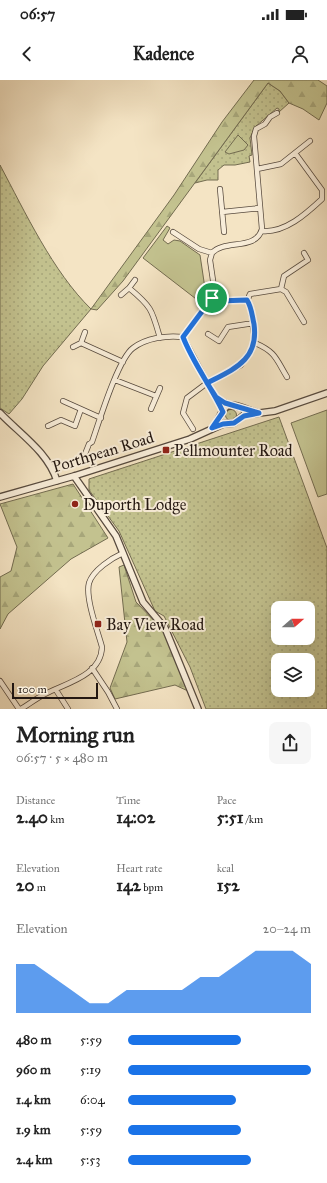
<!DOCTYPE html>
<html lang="en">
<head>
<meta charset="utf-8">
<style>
  body { margin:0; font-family:"IM FELL Great Primer",serif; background:#f6f6f6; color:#222; height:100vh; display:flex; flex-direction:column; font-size:15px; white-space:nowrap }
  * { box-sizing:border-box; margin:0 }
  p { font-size:13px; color:#767676 }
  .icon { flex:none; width:22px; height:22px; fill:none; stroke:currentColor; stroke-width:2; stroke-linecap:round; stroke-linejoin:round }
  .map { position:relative; height:629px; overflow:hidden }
  .drawer { display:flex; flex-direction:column; background:#fff; flex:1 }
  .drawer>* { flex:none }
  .needle { width:26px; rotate:70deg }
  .fabs { position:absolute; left:271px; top:521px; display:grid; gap:8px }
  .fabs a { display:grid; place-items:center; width:44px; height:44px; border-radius:8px; background:#fff; box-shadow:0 4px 16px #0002; font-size:20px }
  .scale { position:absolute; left:12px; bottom:10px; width:86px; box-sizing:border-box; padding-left:4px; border:2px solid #231711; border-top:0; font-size:11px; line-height:14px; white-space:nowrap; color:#231711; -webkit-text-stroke:3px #f8edd9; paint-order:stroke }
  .pin { position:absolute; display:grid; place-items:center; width:34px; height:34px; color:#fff; margin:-17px; border:2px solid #fff; border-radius:50%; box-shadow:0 1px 4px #0007 }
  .round { display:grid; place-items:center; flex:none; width:42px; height:42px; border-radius:8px; background:#f6f6f6 }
  .summary { display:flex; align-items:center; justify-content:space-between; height:68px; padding:0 16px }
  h1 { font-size:22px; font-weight:800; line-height:30px }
  .metrics { display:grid; grid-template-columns:repeat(3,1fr); gap:6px; height:68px; padding:4px 16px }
  .metrics div { display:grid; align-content:center }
  .metrics b { font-size:17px; font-weight:800 }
  .metrics small { font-size:11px; font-weight:400 }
  .metrics p { font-size:11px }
  .chart { height:112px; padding:8px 16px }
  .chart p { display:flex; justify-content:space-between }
  .chart svg { width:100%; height:72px; margin-top:4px; fill:#1a73e8; opacity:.7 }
  ul { padding:0 16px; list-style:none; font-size:13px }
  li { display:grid; grid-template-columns:64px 48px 1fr; align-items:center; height:30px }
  li i { height:10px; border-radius:5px; background:#1a73e8 }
  .status { display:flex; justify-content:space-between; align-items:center; height:28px; padding:0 20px; background:#fff; direction:ltr }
  .status svg { height:11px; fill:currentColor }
  header { display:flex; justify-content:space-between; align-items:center; height:52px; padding:0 16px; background:#fff; font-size:18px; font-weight:800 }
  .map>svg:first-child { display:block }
</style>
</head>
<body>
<div class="status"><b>06:57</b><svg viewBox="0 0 49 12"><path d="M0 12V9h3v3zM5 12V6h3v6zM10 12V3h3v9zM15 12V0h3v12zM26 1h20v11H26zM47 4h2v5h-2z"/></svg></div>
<header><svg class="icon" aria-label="back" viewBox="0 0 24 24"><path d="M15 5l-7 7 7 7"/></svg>Kadence<svg class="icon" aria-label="person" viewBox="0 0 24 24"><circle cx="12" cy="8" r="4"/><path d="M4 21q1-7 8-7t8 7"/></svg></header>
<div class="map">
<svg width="327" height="629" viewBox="0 0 327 629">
  <defs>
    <pattern id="grass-dots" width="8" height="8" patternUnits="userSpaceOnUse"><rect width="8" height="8" fill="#c3c28f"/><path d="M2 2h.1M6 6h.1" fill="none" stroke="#a7a67a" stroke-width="1.8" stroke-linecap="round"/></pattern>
    <pattern id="forest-firs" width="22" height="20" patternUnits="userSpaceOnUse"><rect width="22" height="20" fill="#c3c28f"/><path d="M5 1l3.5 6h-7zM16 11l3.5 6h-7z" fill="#a7a67a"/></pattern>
  </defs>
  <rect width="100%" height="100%" fill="#f4e4c4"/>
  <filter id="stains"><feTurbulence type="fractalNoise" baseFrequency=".005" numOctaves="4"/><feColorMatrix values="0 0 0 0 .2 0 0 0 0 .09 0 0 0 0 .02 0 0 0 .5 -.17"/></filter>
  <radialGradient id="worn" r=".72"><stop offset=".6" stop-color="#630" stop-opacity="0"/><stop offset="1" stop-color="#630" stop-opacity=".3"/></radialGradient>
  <path fill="url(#grass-dots)" stroke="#736c50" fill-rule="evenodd" d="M268,3l12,8 9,12 -10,9v-3l-2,-1 -22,19 -5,11 2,17 -3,1 1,6 -15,3h-11l-6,5v10h-11l-12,3z
    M0,85c25,47 53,107 91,144l-48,57 -21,33 -13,15 -9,-6z
    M225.5 335a5.5 5.5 0 1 1 11 0a5.5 5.5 0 1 1-11 0Z
    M279,337l48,131v161h-121l-16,-42 -26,-51 -9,-5 -36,-80 -30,-41v-11zM278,528h30v30h-30zM278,580h30v30h-30z"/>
  <path fill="url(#forest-firs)" stroke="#736c50" d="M254,0h64l9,6v17l-8,17 -16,-11 -14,-6 -9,-12 -12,-8 -145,198 -26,29 -6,-1 83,-114 48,-73z
    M73,404l35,54 -37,21 -63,55 -8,15v-52l11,-6 6,-24 -17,-43z
    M124,485l12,37 28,29 24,60 -13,-6 -60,14 -5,-11 17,-46 -8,-75z"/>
  <path fill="#c3c28f" stroke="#736c50" d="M238,55l10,10 -4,5 -15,4 -4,-2z
    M167,146l3,2 -7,12 5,4 6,-4 6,1 20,14 6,40 -6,7 -57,-44z
    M327,330v84l-9,3 -27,-74z"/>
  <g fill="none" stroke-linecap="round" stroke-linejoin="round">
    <g stroke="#574a3e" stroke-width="6">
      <path id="minor" d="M257,89l24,-5 29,-23
        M220,109l4,43
        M222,132l38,-4
        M262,151c23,2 44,-17 60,-32v-9l-27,-37
        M173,152l26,17 13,4
        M129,208l6,-8
        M281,209l5,3 18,30
        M121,215l8,-7c23,19 23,22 31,50
        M247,221l3,-7 31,-5 3,-13 24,-16 -4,-7
        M208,254l11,7 9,-14 26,-4
        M81,263l42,19
        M255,263c21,9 21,16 32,34
        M73,267l8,-4 4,-11
        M115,300l41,16
        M217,318l13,7
        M63,321l38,17
        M151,329l9,-21
        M223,332l-40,-75 32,-43 -5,-34 2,-7c13,-14 44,-2 50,-24l-8,-93 2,-7 9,-5 5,-7 7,-4
        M48,346l13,-6 14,6 6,-17
        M193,349l-10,-16 4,-15 20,-15 34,-18 14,-22 -4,-34 -4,-8h-29l-6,-3
        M83,379l6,-15 3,-2c7,-20 26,-83 41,-94 13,-10 34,-13 50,-11
        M92,588l16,24 9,17
        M0,601l19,28
        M56,610l12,19
        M21,629c8,-5 16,-11 24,-15 21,-11 56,-18 57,-47 -4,-15 -17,-49 -13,-64 4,-13 23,-25 34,-30"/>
    </g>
    <g stroke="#574a3e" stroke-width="8">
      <path id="tertiary" d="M0,333c20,21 48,39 57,68
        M214,347c4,-6 6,-12 10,-18 6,-9 23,1 31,3
        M74,396l42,60 27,66 22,26 33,81
        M0,417l74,-21 116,-37 33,-15 11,-1 10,-8 31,-4 52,-18"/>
    </g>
    <use href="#minor" stroke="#f8edd9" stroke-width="4.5"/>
    <use href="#tertiary" stroke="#f8edd9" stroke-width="5.5"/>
  </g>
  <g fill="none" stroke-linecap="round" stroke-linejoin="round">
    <g stroke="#fff" stroke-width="8">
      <path id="route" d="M212,218l-29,39c10,26 28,49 40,75l-11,16 11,-4 11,-1 10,-7 15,-3 -34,-10 -9,-6 -9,-14c27,-14 52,-23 47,-59 -2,-8 -2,-16 -7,-24l-29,1 -6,-3"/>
    </g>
    <use href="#route" stroke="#1a73e8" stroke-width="5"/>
  </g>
  <g fill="#8f2418" stroke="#f8edd9" stroke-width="1.5">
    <rect x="162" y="366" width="8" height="8" rx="2"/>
    <circle cx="75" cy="424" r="4"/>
    <rect x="94" y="540" width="8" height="8" rx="2"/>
  </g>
  <g text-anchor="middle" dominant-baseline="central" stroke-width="4" stroke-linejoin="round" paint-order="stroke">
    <g font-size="16" fill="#231711" stroke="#f8edd9" text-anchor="start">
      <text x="174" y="370">Pellmounter Road</text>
      <text x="83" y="424">Duporth Lodge</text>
      <text x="106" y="544">Bay View Road</text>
    </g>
    <g font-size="16" fill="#231711" stroke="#f8edd9">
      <text transform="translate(103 372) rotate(-17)">Porthpean Road</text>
    </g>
  </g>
  <rect width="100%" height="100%" filter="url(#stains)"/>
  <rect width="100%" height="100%" fill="url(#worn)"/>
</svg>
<div class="fabs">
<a><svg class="needle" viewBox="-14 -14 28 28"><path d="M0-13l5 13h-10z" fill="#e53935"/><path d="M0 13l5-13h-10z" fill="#767676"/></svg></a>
<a><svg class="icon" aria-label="layers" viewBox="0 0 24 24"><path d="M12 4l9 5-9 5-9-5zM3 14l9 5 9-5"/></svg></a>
</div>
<div class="scale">100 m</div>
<div class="pin" style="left:212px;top:218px;background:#1e9e55"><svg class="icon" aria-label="arrive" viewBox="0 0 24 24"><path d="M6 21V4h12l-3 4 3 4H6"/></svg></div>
</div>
<section class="drawer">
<div class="summary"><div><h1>Morning run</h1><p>06:57 · 5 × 480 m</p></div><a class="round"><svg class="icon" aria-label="share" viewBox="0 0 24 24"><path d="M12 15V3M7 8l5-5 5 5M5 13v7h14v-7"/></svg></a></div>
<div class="metrics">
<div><p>Distance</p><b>2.40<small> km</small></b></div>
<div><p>Time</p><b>14:02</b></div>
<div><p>Pace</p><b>5:51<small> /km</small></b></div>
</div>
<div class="metrics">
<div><p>Elevation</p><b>20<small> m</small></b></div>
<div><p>Heart rate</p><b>142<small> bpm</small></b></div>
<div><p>kcal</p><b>152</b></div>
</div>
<div class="chart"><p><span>Elevation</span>20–24 m</p>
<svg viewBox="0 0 160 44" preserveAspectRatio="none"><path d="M0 44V14L10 14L20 22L30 30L40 38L50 38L60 30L70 30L80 30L90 30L100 22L110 22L120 14L130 6L140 6L150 6L160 14V44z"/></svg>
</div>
<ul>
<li><b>480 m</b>5:59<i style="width:62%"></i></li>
<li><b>960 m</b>5:19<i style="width:100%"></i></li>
<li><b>1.4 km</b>6:04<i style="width:59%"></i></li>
<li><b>1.9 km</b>5:59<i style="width:62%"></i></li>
<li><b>2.4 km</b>5:53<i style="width:67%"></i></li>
</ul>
</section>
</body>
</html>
